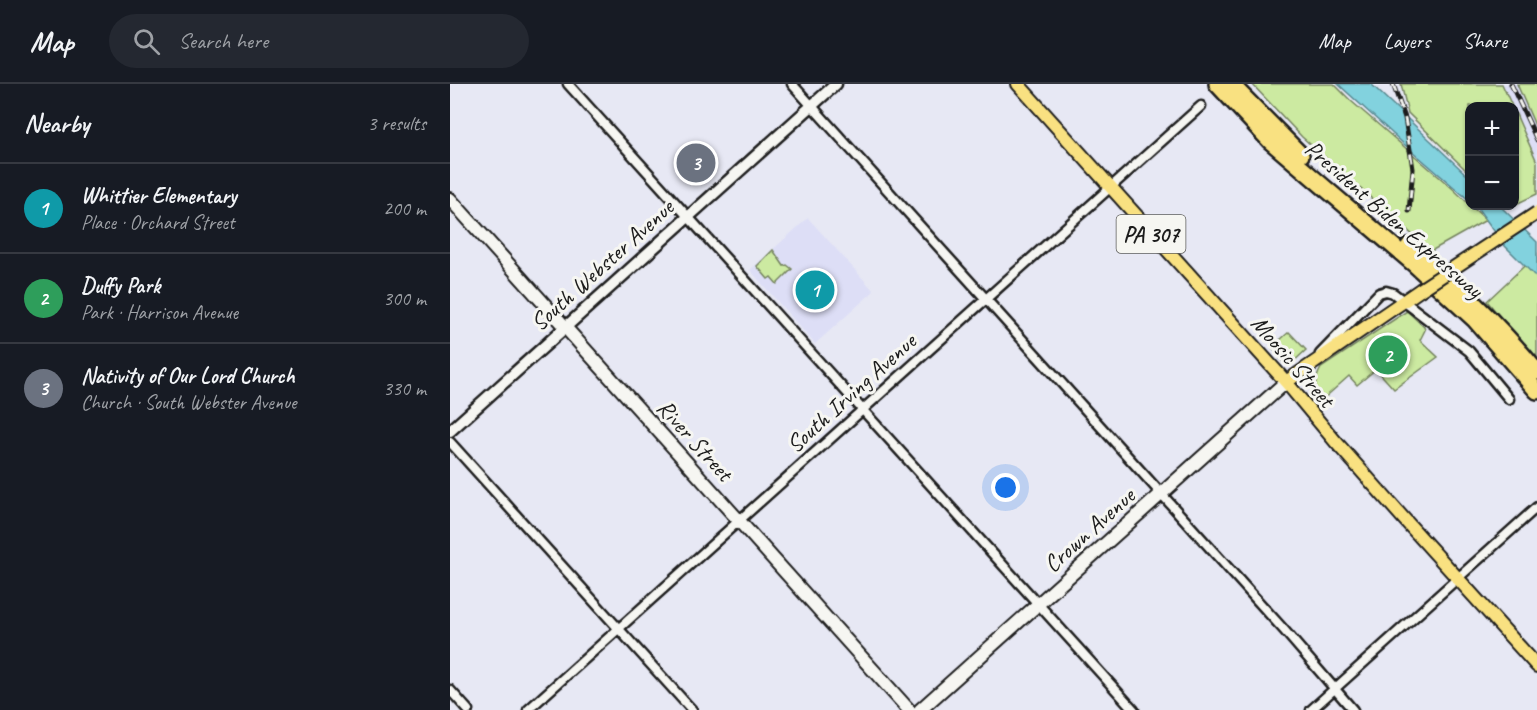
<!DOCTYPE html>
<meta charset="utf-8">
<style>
body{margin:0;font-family:Caveat,sans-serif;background:#242831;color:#f1f3f6}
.controls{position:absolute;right:18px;top:18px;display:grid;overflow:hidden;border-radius:12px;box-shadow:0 2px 4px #0004}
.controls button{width:54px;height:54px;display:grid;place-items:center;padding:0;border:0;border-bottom:2px solid #363941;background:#171b24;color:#f1f3f6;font:30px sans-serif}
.you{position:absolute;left:556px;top:404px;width:21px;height:21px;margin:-15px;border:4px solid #fff;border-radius:50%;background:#1a73e8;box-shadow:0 0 0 9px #1a73e833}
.badge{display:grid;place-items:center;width:39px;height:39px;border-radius:50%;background:#b45309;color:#fff;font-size:20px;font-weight:700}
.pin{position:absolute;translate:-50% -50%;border:3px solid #fff;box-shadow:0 2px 6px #0006}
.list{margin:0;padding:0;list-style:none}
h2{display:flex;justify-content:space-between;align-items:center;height:78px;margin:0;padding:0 24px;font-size:26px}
h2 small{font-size:20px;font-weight:400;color:#9ea1a6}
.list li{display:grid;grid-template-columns:39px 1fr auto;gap:18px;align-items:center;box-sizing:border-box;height:90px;padding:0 24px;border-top:2px solid #363941}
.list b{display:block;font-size:22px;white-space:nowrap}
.list p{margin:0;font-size:20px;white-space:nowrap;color:#9ea1a6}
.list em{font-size:20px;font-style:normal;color:#9ea1a6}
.icon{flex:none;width:33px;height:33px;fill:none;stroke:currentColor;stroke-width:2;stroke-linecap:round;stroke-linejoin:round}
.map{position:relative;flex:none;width:1087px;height:626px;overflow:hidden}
header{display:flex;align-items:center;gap:36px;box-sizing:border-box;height:84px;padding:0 30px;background:#171b24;border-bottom:2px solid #363941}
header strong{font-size:28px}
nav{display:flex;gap:33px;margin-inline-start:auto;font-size:21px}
.search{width:420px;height:54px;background:#242831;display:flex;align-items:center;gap:15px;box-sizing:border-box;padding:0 21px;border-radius:33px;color:#9ea1a6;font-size:22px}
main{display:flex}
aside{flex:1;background:#171b24}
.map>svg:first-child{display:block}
.built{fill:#dddef6}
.green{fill:#cceaa1;stroke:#74835e;stroke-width:1.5}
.water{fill:#82d2de;stroke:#598990;stroke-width:1.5}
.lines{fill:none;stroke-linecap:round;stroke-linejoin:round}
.minor-casing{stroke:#1c1c1c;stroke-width:13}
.tertiary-casing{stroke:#1c1c1c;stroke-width:15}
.secondary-casing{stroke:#1c1c1c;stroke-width:16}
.primary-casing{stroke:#1c1c1c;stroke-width:16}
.motorway-casing{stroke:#1c1c1c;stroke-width:20}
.minor{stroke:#f6f6f2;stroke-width:8}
.tertiary{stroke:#f6f6f2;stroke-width:10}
.secondary{stroke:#f6f6f2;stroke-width:12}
.primary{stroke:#f9e181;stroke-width:12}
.motorway{stroke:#f9e181;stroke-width:15}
.rail-casing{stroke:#1c1c1c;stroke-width:5}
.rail{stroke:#f6f6f2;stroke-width:3;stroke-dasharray:9;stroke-linecap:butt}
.primary-bridge-casing{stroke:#1c1c1c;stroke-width:16;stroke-linecap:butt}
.primary-bridge{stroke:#f9e181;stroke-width:12}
.labels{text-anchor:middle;stroke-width:6;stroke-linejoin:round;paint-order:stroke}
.shield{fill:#f6f6f2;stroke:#5d5d5c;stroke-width:1.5}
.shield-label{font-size:22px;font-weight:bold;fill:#1c1c1c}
.street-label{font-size:24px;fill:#1c1c1c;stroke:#f6f6f2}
</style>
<header>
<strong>Map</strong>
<div class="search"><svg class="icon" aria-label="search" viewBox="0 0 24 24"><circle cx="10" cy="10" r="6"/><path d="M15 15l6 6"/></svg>Search here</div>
<nav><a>Map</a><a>Layers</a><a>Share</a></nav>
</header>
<main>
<aside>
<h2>Nearby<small>3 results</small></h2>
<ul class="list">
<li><span class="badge" style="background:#0f9aa8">1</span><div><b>Whittier Elementary</b><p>Place · Orchard Street</p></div><em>200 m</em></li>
<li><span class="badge" style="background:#2e9e5b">2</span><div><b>Duffy Park</b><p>Park · Harrison Avenue</p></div><em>300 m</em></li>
<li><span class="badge" style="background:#6b7280">3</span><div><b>Nativity of Our Lord Church</b><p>Church · South Webster Avenue</p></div><em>330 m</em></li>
</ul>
</aside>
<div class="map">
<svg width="1087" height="626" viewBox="0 0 1087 626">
<rect width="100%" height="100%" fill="#e7e8f4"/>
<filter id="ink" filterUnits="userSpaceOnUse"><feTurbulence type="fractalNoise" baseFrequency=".0167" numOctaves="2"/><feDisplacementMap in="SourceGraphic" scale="12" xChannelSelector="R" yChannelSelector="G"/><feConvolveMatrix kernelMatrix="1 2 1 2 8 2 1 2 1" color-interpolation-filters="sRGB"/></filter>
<g filter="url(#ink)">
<path class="built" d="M 1052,0 L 1067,0 L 1087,46 L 1087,78 L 1065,28 L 1064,22 L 1062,22 Z
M 358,134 L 424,207 L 365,260 L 300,186 Z"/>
<path class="green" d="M 802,0 L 884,0 L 901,17 L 1002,104 L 1036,136 L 981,167 L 852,53 Z
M 951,0 L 1052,0 L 1062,22 L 1020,22 L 1019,89 L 958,29 Z
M 1067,0 L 1087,0 L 1087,46 Z
M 1065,28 L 1087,78 L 1087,110 L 1064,121 Z
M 323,166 L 334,182 L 337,181 L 342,185 L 327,200 L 321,193 L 318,195 L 307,182 Z
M 1087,170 L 1087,277 L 1037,217 Z
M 957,227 L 974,243 L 975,246 L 970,256 L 988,273 L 944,305 L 926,285 L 907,301 L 899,292 L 871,317 C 862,307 865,295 871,284 Z
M 839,248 L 856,266 L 840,281 L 834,279 L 822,263 Z"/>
<path class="water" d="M 888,0 L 921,0 L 1019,93 L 1019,116 L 955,61 Z
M 1026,122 L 1050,122 L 1087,158 L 1087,194 L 1055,162 Z"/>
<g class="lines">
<g class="minor-casing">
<path id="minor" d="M 118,0 L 684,626
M 342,0 L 834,546 L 903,626
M 870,270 L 929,209 L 936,207 L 943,209 L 1019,267 L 1059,315
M 0,358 L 242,626
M 0,606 L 18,626
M 78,626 L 751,22
M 861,626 L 1087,423"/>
</g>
<g class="tertiary-casing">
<path id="tertiary" d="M 0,347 L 386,0"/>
</g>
<g class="secondary-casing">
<path id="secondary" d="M 0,115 L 459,626
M 470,626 L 836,298"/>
</g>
<g class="primary-casing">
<path id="primary" d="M 568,0 L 836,298 L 885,357 L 954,435 L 1087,582
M 836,298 L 970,206"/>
</g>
<g class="motorway-casing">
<path id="motorway" d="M 767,0 L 820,57 L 964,180 L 1025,236 L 1087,307
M 781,0 L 851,71
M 959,162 C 1006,200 1049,241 1087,288"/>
</g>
<use href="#minor" class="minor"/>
<use href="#tertiary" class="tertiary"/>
<use href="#secondary" class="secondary"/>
<use href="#primary" class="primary"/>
<use href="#motorway" class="motorway"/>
<g class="rail-casing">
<path id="rail" d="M 943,0 L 955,34 L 963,85 L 959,127
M 1061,0 L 1087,56"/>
</g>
<use href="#rail" class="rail"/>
<g class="primary-bridge-casing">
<path id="primary-bridge" d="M 970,206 L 1087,129"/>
</g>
<use href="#primary-bridge" class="primary-bridge"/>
</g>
</g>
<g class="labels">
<rect class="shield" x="666.5" y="131" width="69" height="38" rx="4.5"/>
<g class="shield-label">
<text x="701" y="158">PA 307</text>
</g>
<g class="street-label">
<text transform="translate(944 135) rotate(41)" y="8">President Biden Expressway</text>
<text transform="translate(152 181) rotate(-42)" y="8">South Webster Avenue</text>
<text transform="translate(843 277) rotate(49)" y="8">Moosic Street</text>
<text transform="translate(401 309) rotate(-42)" y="8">South Irving Avenue</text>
<text transform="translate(245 356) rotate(48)" y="8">River Street</text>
<text transform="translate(639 446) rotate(-42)" y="8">Crown Avenue</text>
</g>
</g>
</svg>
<div class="controls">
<button>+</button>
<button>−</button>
</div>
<div class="you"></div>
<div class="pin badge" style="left:365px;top:206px;background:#0f9aa8">1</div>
<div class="pin badge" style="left:938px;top:271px;background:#2e9e5b">2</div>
<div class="pin badge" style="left:246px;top:79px;background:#6b7280">3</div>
</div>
</main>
